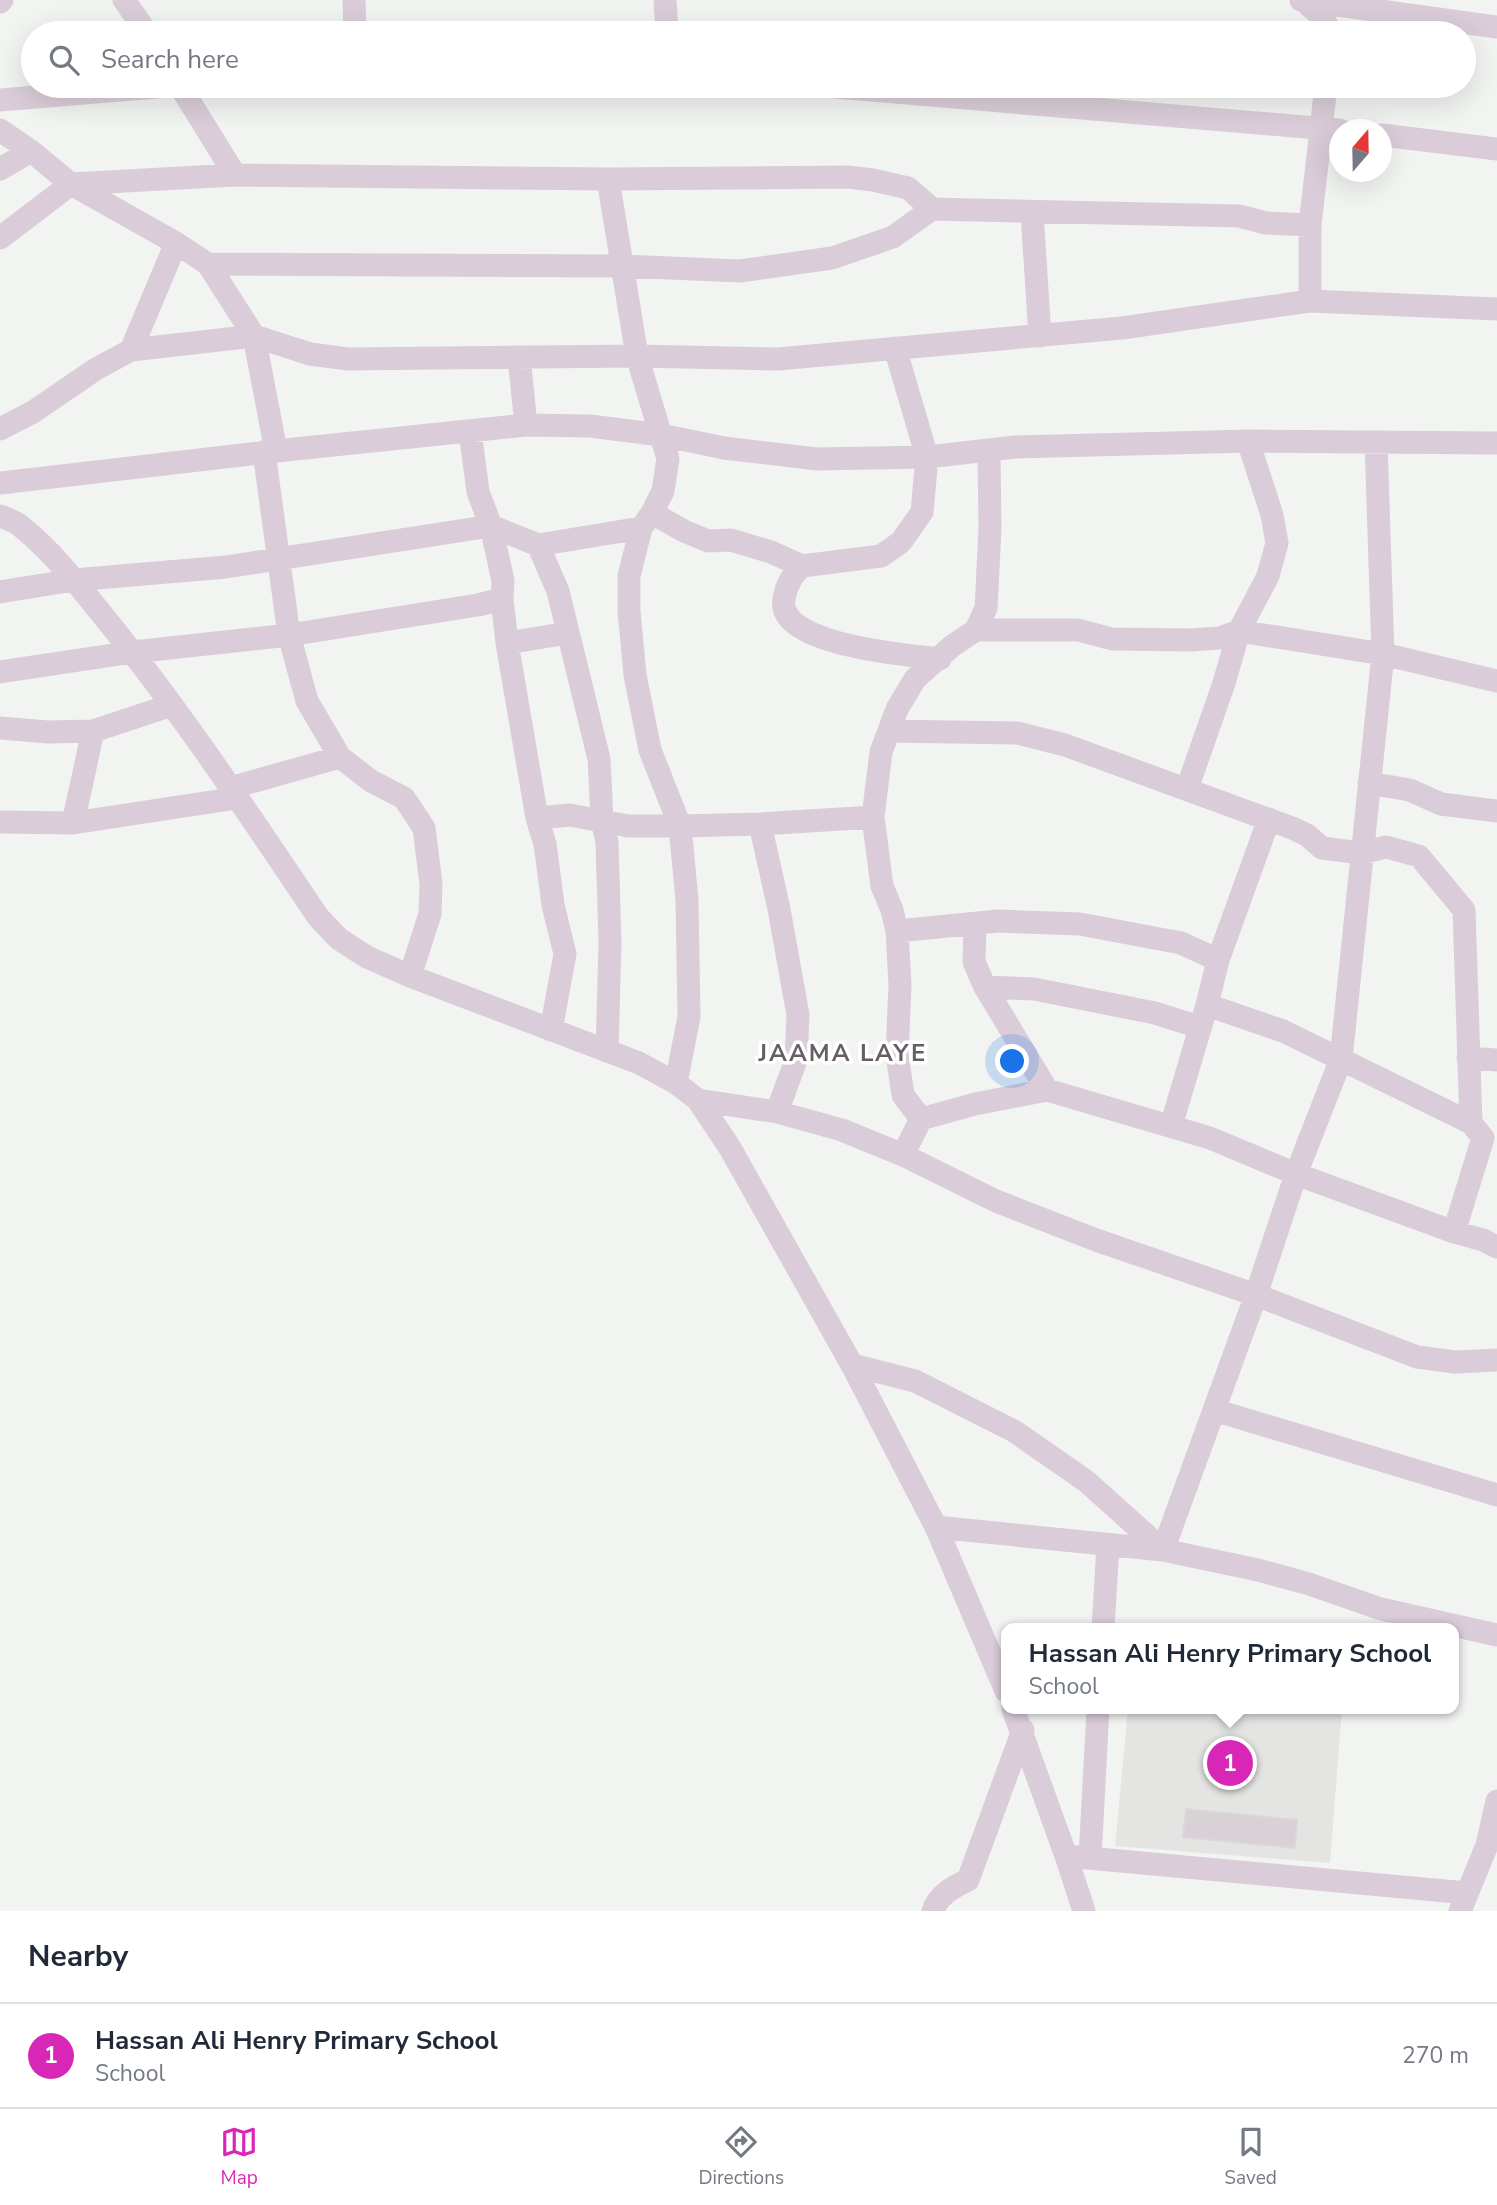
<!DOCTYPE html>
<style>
body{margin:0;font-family:"Nunito Sans",sans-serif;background:#f6f6f7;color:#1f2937}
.compass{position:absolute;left:1329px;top:119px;width:63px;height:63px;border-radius:50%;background:#fff;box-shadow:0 7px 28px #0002;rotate:20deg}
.you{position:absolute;left:1013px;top:1062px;width:24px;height:24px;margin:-18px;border:5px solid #fff;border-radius:50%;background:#1a73e8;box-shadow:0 0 0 10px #1a73e833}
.badge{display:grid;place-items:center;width:46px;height:46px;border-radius:50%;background:#d827b6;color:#fff;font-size:23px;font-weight:700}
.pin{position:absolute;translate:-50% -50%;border:4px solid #fff;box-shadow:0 2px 7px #0006}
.popup{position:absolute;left:1001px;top:1623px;width:458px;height:91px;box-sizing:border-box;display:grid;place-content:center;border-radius:14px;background:#fff;filter:drop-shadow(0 2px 5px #0005);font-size:23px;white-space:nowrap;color:#747a83}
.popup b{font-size:26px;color:#1f2937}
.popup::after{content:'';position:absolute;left:50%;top:100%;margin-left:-14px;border:14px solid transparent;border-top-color:#fff}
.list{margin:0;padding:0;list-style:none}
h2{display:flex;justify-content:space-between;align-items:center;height:91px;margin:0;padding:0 28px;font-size:30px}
h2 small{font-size:23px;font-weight:400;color:#747a83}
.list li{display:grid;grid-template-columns:46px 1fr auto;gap:21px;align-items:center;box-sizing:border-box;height:105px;padding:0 28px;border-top:2px solid #e0e1e3}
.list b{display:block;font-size:26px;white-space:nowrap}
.list p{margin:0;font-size:23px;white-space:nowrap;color:#747a83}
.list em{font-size:23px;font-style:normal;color:#747a83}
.icon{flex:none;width:38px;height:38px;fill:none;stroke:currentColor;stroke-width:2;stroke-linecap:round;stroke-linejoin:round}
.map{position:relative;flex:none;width:1497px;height:1911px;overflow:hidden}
.search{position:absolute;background:#fff;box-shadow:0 7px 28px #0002;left:21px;right:21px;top:21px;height:77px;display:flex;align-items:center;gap:18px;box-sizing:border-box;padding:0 24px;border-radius:38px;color:#747a83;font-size:26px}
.sheet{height:196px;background:#fff}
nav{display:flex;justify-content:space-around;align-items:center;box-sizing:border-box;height:98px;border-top:2px solid #e0e1e3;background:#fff;font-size:19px;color:#747a83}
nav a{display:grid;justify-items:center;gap:4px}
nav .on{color:#d827b6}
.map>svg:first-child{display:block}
.education{fill:#e4e5e3}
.building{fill:#d8d2d7;stroke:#dcd6da;stroke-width:2}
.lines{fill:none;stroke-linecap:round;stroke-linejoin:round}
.minor{stroke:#dacdd9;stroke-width:23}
.labels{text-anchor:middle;stroke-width:7;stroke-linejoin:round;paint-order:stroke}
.district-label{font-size:24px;font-weight:bold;letter-spacing:2px;fill:#665e65;stroke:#fff}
</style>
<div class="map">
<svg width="1497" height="1911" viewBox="0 0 1497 1911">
<rect width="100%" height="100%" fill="#f2f4f2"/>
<path class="education" d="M 1128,1709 L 1342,1709 L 1330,1863 L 1115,1846 Z"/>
<path class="building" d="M 1186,1809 L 1297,1820 L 1295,1848 L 1183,1837 Z"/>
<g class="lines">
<path class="minor" d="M 124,0 L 147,33
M 354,0 L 355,33
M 665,0 L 667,33
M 1301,0 L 1497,27
M 1303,0 L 1321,16 L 1332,33
M 0,2 L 2,0
M 180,86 L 235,175
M 824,86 L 1340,130
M 0,100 L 168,86
M 0,130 L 31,151 L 71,184 L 176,243 L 208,264 L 254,336 L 310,354 L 348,359 L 637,356 L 778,359 L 1122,328 L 1310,301 L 1497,309
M 1382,135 L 1497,149
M 0,169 L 31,151
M 608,179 L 637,356 L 668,459 L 663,491 L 652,513 L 641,528 L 629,576 L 629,611 L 635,675 L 650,750 L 680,826 L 687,900 L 689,1017 L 676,1083
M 1032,213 L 1040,336
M 0,238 L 71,184 L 235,175 L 608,179 L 848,177 L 873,180 L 908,188 L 932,209
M 208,264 L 623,266 L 740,271 L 832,258 L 893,237 L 932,209 L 1239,216 L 1266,223 L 1310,225
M 1310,301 L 1310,225 L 1326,86
M 131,350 L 254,336 L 276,451
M 519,357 L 526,425
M 0,429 L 33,412 L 96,369 L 131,350 L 176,243
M 470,431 L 478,492 L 491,526 L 503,581 L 502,599 L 507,643 L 537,818 L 545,844 L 553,905 L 565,954 L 551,1030
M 264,452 L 289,635 L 307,701 L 340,757 L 371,781 L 404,798 L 424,828 L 431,884 L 430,914 L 410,976
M 0,483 L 276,451 L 526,425 L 590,426 L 661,435 L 724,448 L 817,459 L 927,457 L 1015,447 L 1248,441 L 1497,443
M 652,513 L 684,531 L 708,541 L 731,540 L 771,552 L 802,566 L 881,556 L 901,542 L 922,512 L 927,457 L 895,348
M 0,516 C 8,519 17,522 23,528 C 56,555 82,590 109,623 C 184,716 251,817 318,917 L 339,939 L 367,957 L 410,976 L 639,1063 L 676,1083 L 698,1100 L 730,1148 L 852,1365 L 936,1527 L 1006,1691
M 538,545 L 558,591 L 599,759 L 602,820 L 607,842 L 610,943 L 607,1051
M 802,566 C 792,575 786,585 784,599 C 775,645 908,655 940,659
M 0,592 L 74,580 L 226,567 L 491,526 L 538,545 L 641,528
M 976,630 L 1078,630 L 1112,639 L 1191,640 L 1220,638 L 1239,631 L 1383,654 L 1497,681
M 507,643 L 568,633
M 0,672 L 133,652 L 289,635 L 478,605 L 502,599
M 0,728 L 48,732 L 93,731 L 172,705
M 889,731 L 1017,733 L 1065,745 L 1292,828 L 1307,835 L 1322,848 L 1361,853 L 1386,847 L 1419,856 L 1464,910 L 1471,1123 L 1483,1138 L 1454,1232
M 1369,783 L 1410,790 L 1441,804 L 1497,811
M 230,788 L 340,757
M 1187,789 L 1224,683 L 1239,631 L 1268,576 L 1277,543 L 1272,515 L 1248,441
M 537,818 L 570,815 L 628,826 L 680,826 L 760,824 L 873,817
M 0,822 L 73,823 L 237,798
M 73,823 L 93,731
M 760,824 L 779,909 L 798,1015 L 796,1060 L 777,1112
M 975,924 L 974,962 L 985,987 L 1047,1090
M 897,931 L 998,921 L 1080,924 L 1181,943 L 1218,960
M 985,987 L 1034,989 L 1155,1013 L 1199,1027
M 1207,1005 L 1283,1031 L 1471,1123
M 1468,1058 L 1497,1060
M 698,1100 L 777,1112 L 842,1130 L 903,1155 L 996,1201 L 1096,1240 L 1256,1295 L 1417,1357 L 1455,1362 L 1497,1360
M 921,1119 L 903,1095 L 897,1054 L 900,985 L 897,931 L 892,910 L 882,886 L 873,817 L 881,752 L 897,709 L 915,679 L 952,646 L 976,630 L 986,608 L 990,529 L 989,450
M 1171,1126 L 1207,1005 L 1218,960 L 1269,819
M 903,1155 L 921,1119 L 975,1104 L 1047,1090 L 1210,1138 L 1296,1174 L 1454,1232 L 1483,1240 L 1497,1247
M 852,1365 L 915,1381 L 1014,1431 L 1086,1481 L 1163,1550 L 1258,1570 L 1309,1584 L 1381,1609 L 1497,1635
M 1214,1410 L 1497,1495
M 936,1527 L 1163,1550 L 1256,1295 L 1296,1174 L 1341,1059 L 1383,654 L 1376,442
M 1103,1628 L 1108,1545
M 1013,1709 L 1066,1856 L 1084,1911
M 1066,1856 L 1467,1893
M 1090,1858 L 1098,1709
M 933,1911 C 938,1895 953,1887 968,1880 L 1023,1730
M 1460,1911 L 1487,1845 L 1497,1801"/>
</g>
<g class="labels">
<g class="district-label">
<text x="843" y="1061">JAAMA LAYE</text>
</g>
</g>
</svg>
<svg class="compass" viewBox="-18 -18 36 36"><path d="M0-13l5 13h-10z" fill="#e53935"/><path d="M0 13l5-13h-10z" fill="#747a83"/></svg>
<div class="you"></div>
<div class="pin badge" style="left:1230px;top:1763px">1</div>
<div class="popup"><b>Hassan Ali Henry Primary School</b>School</div>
<div class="search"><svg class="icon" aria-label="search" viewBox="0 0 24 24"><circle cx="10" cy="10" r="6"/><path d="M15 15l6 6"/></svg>Search here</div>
</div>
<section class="sheet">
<h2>Nearby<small></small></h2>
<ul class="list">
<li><span class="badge">1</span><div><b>Hassan Ali Henry Primary School</b><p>School</p></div><em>270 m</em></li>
</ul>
</section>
<nav>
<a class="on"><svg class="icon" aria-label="map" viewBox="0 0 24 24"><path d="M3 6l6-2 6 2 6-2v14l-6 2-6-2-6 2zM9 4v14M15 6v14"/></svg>Map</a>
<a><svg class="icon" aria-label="directions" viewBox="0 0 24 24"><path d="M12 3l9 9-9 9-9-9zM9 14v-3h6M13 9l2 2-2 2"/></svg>Directions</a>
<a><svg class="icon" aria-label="saved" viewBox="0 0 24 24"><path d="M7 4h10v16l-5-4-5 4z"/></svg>Saved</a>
</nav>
